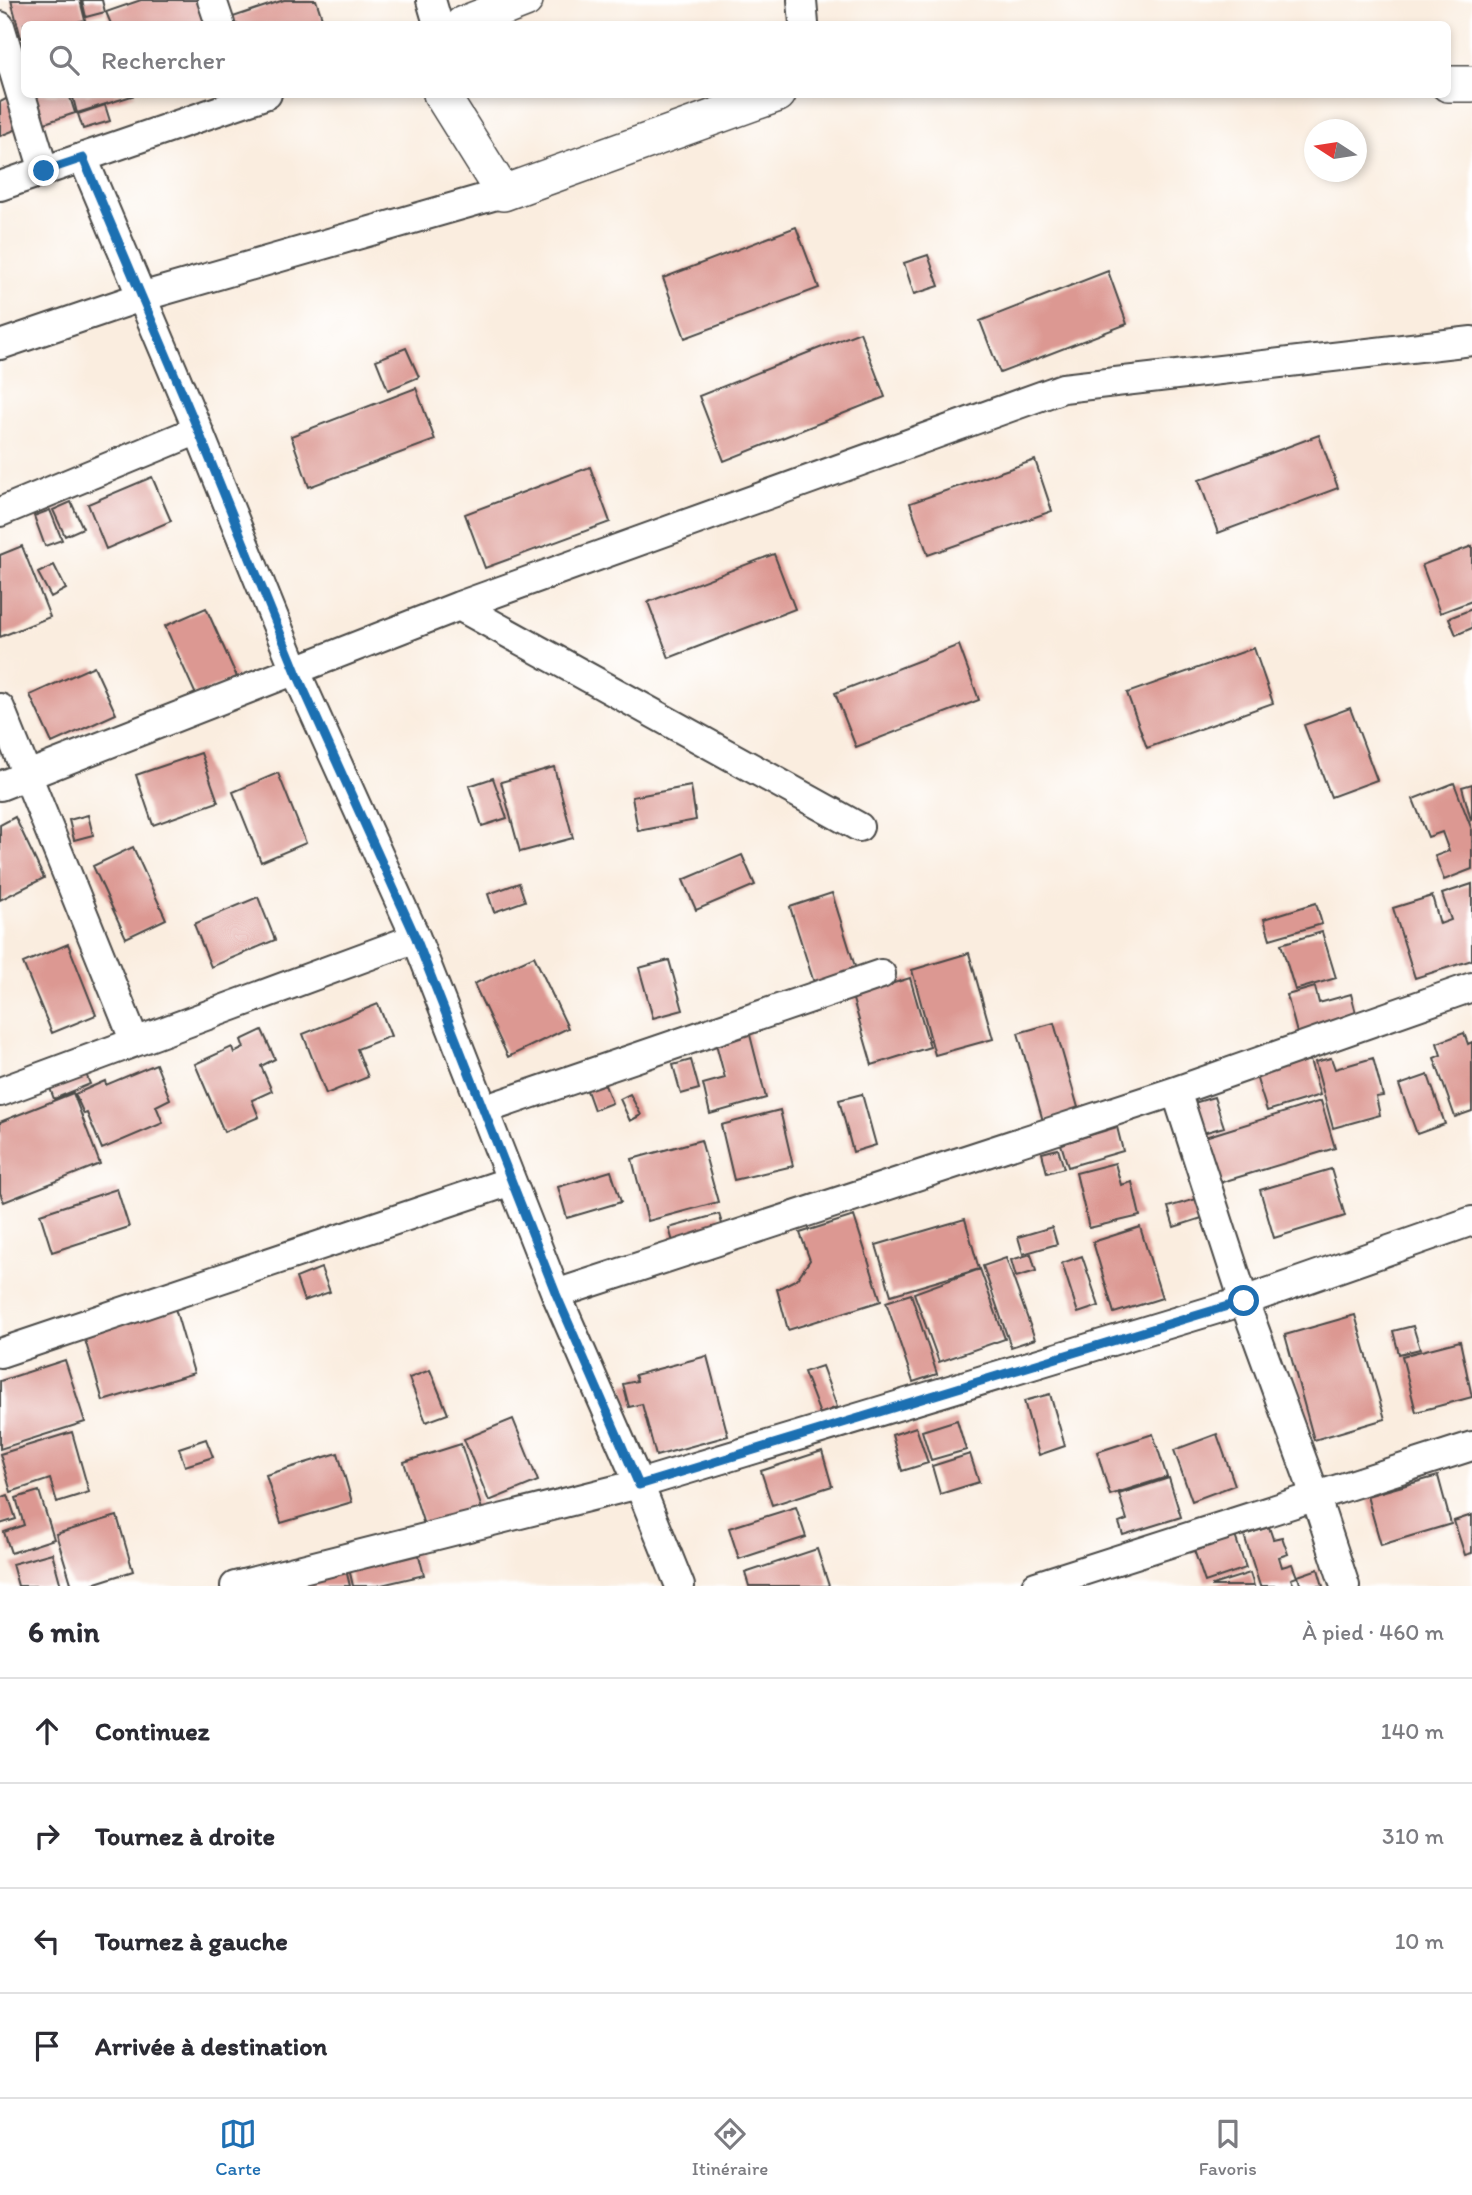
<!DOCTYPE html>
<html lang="fr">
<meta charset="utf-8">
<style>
body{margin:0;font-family:Itim,sans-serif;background:#f2f2f3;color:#2b2b33}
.compass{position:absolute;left:1304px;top:119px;width:63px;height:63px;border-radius:50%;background:#fff;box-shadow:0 4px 10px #0003;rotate:282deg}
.stop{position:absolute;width:21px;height:21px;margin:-16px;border:5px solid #1f6fb2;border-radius:50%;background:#fff}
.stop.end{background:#1f6fb2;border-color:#fff;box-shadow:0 2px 7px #0008}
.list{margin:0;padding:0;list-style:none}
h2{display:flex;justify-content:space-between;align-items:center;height:91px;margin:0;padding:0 28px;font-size:30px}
h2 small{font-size:23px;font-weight:400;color:#7c7c81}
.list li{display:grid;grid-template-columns:46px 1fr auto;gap:21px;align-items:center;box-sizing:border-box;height:105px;padding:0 28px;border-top:2px solid #e1e1e2}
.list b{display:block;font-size:26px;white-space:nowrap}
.list em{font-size:23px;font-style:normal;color:#7c7c81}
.icon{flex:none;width:38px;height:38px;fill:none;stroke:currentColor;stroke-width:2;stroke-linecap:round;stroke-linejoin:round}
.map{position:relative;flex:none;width:1472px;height:1586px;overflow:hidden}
.search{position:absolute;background:#fff;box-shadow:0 4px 10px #0003;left:21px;right:21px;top:21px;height:77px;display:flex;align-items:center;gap:18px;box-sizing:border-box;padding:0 24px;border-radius:10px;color:#7c7c81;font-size:26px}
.sheet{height:511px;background:#fff}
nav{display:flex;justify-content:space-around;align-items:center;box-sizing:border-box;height:98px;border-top:2px solid #e1e1e2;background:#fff;font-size:19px;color:#7c7c81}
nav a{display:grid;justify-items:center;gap:4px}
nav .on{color:#1f6fb2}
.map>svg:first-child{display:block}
.building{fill:#dc9892}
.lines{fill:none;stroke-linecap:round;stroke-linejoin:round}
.minor-casing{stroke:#4a4846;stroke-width:32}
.tertiary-casing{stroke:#4a4846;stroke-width:38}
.minor{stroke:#fff;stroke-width:28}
.tertiary{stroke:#fff;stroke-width:35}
.route{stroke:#1f6fb2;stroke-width:9}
</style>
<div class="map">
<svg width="1472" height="1586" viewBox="0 0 1472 1586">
<rect width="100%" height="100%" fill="#fff"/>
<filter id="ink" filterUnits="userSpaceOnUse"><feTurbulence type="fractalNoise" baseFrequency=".0143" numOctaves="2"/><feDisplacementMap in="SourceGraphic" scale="14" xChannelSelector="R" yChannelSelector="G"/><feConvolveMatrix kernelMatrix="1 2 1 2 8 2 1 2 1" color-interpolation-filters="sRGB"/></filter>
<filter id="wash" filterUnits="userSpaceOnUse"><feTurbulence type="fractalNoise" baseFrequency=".00686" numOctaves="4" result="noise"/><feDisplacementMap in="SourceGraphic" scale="28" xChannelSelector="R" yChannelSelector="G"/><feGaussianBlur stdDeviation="1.57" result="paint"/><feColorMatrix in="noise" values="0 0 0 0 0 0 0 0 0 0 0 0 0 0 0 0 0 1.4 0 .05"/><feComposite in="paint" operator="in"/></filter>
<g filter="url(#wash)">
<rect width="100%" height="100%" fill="#faeddf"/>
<g id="blocks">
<path class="building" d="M 11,0 L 80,0 L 85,20 L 70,24 L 24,24 L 24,37 L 21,38 Z
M 82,0 L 102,0 L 105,12 L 86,17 Z
M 141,0 L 202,0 L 210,22 L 201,24 L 111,24 L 106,12 Z
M 284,0 L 316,0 L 324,24 L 229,24 L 227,19 Z
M 33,94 L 69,94 L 75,113 L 42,124 Z
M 72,94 L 135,94 L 135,95 L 77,113 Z
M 8,98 L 20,128 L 0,136 L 0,102 Z
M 105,105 L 110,121 L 83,129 L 78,114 Z
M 796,227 L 819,288 L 685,338 L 663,278 Z
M 928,255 L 939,286 L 914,294 L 904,263 Z
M 1108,271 L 1127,324 L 1000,373 L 980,321 Z
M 860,332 L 885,397 L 724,461 L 699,396 Z
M 406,348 L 419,377 L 388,390 L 376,360 Z
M 416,388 L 435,440 L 309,487 L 291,436 Z
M 1319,435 L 1338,488 L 1218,533 L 1199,480 Z
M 1035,460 L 1052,511 L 928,555 L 910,503 Z
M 590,467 L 610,522 L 485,568 L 465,514 Z
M 152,477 L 171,521 L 106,549 L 88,504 Z
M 71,502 L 83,528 L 65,536 L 53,510 Z
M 50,510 L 62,540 L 45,546 L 34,516 Z
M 22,546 L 50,617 L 0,637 L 0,555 Z
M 1472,546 L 1472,601 L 1440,613 L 1422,565 Z
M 774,554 L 795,609 L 669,658 L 648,602 Z
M 54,565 L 66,589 L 51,597 L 38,573 Z
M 206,608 L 237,677 L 196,695 L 165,626 Z
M 1472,609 L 1472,628 L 1456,635 L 1449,618 Z
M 959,645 L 979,700 L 856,747 L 835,693 Z
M 1254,648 L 1273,703 L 1147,748 L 1127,693 Z
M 94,666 L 116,714 L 52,743 L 30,695 Z
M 1350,708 L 1377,780 L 1331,797 L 1304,725 Z
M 201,753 L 218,802 L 153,825 L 136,775 Z
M 554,767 L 573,838 L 520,852 L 501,782 Z
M 278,773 L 306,843 L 261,862 L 233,792 Z
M 493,778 L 507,818 L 482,826 L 469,786 Z
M 1454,783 L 1472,830 L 1472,869 L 1444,880 L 1435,856 L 1449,851 L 1442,832 L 1428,837 L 1413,799 Z
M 1472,784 L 1472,819 L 1471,820 L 1462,787 Z
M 691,786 L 696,820 L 638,831 L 632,797 Z
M 88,815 L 93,835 L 74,840 L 69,820 Z
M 15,817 L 44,878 L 0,900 L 0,825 Z
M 133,847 L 166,919 L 126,938 L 93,866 Z
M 742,855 L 755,885 L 696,910 L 683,880 Z
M 519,883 L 525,901 L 494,912 L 488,894 Z
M 1472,884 L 1472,960 L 1415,978 L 1393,908 L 1432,896 L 1440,924 L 1451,920 L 1442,894 Z
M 832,893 L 858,976 L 816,989 L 790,907 Z
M 258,897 L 275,940 L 211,967 L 194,924 Z
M 1316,903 L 1322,924 L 1270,939 L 1264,919 Z
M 1322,932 L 1336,978 L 1295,990 L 1281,944 Z
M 68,944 L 96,1015 L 52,1033 L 23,963 Z
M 969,953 L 993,1039 L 935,1055 L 912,970 Z
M 534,956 L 568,1028 L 508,1057 L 474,984 Z
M 669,960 L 683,1010 L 653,1018 L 639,968 Z
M 910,978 L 930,1047 L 872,1065 L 852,996 Z
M 1315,987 L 1319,1003 L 1351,994 L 1357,1017 L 1297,1033 L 1287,995 Z
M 378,1004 L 391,1036 L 357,1049 L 368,1077 L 326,1094 L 303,1034 Z
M 1054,1023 L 1079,1111 L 1043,1121 L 1018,1033 Z
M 748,1027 L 766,1098 L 710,1114 L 703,1084 L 725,1078 L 714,1036 Z
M 262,1030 L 275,1059 L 261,1066 L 272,1091 L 252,1100 L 259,1117 L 224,1132 L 195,1064 L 232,1047 L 234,1053 L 244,1048 L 241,1040 Z
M 1464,1033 L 1468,1044 L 1472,1042 L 1472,1111 L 1455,1117 L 1434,1058 L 1441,1055 L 1437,1043 Z
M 1331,1058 L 1335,1069 L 1373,1058 L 1383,1096 L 1376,1097 L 1380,1115 L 1333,1128 L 1315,1062 Z
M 691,1060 L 699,1089 L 681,1094 L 673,1065 Z
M 1310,1060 L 1320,1095 L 1267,1111 L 1256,1076 Z
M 156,1064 L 170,1099 L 156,1106 L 163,1123 L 102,1149 L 87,1113 L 84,1114 L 75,1094 L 105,1081 L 106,1085 Z
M 86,1074 L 90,1084 L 54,1099 L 50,1088 Z
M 601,1075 L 612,1103 L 594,1110 L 584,1082 Z
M 1428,1075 L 1445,1124 L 1417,1134 L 1399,1085 Z
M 73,1093 L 100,1164 L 4,1202 L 0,1193 L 0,1122 Z
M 630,1094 L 641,1115 L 630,1121 L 620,1099 Z
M 862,1094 L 876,1145 L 853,1152 L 839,1100 Z
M 1214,1097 L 1224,1127 L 1203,1133 L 1194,1103 Z
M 1321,1101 L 1335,1148 L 1219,1183 L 1205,1137 Z
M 780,1110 L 793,1166 L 734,1180 L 721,1125 Z
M 1117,1127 L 1123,1151 L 1068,1167 L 1061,1144 Z
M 701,1140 L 718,1202 L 648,1221 L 632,1159 Z
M 1058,1149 L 1064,1168 L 1047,1173 L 1042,1153 Z
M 1115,1163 L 1121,1185 L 1132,1182 L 1140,1216 L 1089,1228 L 1076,1173 Z
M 1331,1169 L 1345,1216 L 1274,1238 L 1260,1190 Z
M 611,1171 L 621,1202 L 567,1218 L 558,1187 Z
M 117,1189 L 129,1227 L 52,1252 L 40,1214 Z
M 1200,1198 L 1205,1217 L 1174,1227 L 1168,1207 Z
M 719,1214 L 723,1227 L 673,1242 L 669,1228 Z
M 854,1216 L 881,1301 L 788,1330 L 777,1289 L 797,1279 L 810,1260 L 800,1233 Z
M 965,1219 L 979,1269 L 891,1295 L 876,1245 Z
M 1052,1227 L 1057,1244 L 1023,1254 L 1018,1237 Z
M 1140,1227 L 1162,1298 L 1114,1313 L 1093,1242 Z
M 1031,1254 L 1036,1271 L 1016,1277 L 1011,1260 Z
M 1082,1256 L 1099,1306 L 1078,1313 L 1062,1263 Z
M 1006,1258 L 1035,1339 L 1011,1347 L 983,1266 Z
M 321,1268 L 330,1292 L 304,1301 L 296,1278 Z
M 980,1269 L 1005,1339 L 939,1362 L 914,1293 Z
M 911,1294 L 937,1374 L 913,1382 L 886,1302 Z
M 174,1305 L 194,1373 L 103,1401 L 83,1333 Z
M 1355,1315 L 1385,1419 L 1314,1440 L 1285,1335 Z
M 1413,1326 L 1420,1349 L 1399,1354 L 1393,1331 Z
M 1460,1341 L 1472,1397 L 1416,1412 L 1402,1356 Z
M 707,1356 L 728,1436 L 656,1456 L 642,1404 L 629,1407 L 623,1384 L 637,1381 L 635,1375 Z
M 65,1360 L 85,1422 L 0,1449 L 0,1381 Z
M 822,1366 L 837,1407 L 820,1414 L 804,1372 Z
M 430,1370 L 448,1414 L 426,1422 L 409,1378 Z
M 1050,1394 L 1065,1446 L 1039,1455 L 1024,1401 Z
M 513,1419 L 538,1481 L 489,1501 L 464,1439 Z
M 957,1420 L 966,1450 L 931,1460 L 922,1431 Z
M 916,1427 L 928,1463 L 902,1471 L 892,1435 Z
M 72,1432 L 89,1492 L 57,1502 L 50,1479 L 11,1492 L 0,1454 Z
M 1153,1434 L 1167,1477 L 1110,1495 L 1097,1452 Z
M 1217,1434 L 1235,1485 L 1192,1501 L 1174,1450 Z
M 206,1439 L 213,1457 L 185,1466 L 179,1448 Z
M 461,1444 L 482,1509 L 425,1528 L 404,1462 Z
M 822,1451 L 832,1486 L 772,1505 L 761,1471 Z
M 338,1453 L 352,1502 L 281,1523 L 266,1475 Z
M 970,1454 L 979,1482 L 940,1494 L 932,1466 Z
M 1438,1476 L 1451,1524 L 1381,1545 L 1367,1496 Z
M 1169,1478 L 1181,1517 L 1123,1535 L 1119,1523 L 1127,1520 L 1119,1494 Z
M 39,1491 L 54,1539 L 11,1553 L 4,1532 L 24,1525 L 16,1498 Z
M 8,1495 L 16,1519 L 0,1524 L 0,1498 Z
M 796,1507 L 806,1537 L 739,1559 L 729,1528 Z
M 1472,1515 L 1472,1553 L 1465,1555 L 1454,1521 Z
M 117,1516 L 133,1571 L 86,1586 L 72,1586 L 56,1534 Z
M 1269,1527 L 1273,1539 L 1282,1537 L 1288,1554 L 1279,1557 L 1282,1567 L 1292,1564 L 1297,1577 L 1291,1579 L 1294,1586 L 1260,1586 L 1244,1535 Z
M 1234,1533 L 1246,1568 L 1205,1582 L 1193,1547 Z
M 416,1544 L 424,1575 L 377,1586 L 353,1586 L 347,1560 Z
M 817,1549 L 829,1586 L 749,1586 L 745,1573 Z
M 52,1553 L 61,1586 L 18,1586 L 12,1564 Z
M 345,1566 L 350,1586 L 301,1586 L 299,1577 Z
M 1318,1569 L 1323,1586 L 1301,1586 L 1298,1576 Z
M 1250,1573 L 1254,1586 L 1212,1586 L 1212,1585 Z"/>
</g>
</g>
<g filter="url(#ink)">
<use href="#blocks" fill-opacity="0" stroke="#4a4846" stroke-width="2"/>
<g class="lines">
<g class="minor-casing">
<path id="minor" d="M 212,0 L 220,24
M 431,0 L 438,24
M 802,0 L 804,24
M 0,26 L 44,171
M 83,158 L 198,430 L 296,672 L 416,938 L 556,1294 L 639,1484 L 680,1586
M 0,186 L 267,94
M 0,345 L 141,297 L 503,193
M 0,512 L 198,430
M 459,606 L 859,827
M 0,708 L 135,1042
M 0,786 L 459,606 L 1063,388 L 1472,341
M 1176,1091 L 1244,1301 L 1315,1495 L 1345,1586
M 0,1092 L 416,938
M 483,1110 L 881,974
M 556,1294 L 1176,1091 L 1472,987
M 0,1353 L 511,1181
M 235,1586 L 639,1484 L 1244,1301 L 1472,1221
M 1036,1586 L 1472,1446"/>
</g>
<g class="tertiary-casing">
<path id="tertiary" d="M 463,24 L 525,0
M 1448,84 L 1472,84
M 441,94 L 503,193 L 778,94"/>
</g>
<use href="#minor" class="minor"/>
<use href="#tertiary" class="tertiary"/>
</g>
</g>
<g class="lines" filter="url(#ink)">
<path class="route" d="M 44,171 L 83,158 L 198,430 L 296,672 L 416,938 L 556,1294 L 639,1485 L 1244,1301"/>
</g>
</svg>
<svg class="compass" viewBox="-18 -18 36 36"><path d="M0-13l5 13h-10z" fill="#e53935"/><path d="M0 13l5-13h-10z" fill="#7c7c81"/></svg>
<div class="stop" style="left:1244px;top:1301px"></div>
<div class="stop end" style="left:44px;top:171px"></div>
<div class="search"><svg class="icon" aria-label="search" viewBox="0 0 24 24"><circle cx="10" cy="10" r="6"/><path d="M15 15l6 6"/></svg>Rechercher</div>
</div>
<section class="sheet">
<h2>6 min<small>À pied · 460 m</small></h2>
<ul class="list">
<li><svg class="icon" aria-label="ahead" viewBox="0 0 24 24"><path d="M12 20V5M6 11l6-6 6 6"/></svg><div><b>Continuez</b></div><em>140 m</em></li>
<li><svg class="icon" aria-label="right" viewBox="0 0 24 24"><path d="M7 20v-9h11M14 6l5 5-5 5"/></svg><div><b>Tournez à droite</b></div><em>310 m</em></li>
<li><svg class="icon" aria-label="left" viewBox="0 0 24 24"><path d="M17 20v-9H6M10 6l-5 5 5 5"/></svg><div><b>Tournez à gauche</b></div><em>10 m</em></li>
<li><svg class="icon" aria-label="arrive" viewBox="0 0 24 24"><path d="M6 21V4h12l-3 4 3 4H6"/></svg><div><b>Arrivée à destination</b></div></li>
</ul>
</section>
<nav>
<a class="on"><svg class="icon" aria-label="map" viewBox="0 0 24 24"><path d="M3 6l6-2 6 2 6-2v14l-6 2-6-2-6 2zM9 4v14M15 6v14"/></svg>Carte</a>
<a><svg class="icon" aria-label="directions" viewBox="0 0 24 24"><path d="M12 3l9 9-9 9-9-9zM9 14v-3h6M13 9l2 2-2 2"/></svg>Itinéraire</a>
<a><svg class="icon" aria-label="saved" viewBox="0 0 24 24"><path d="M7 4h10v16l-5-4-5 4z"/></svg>Favoris</a>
</nav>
